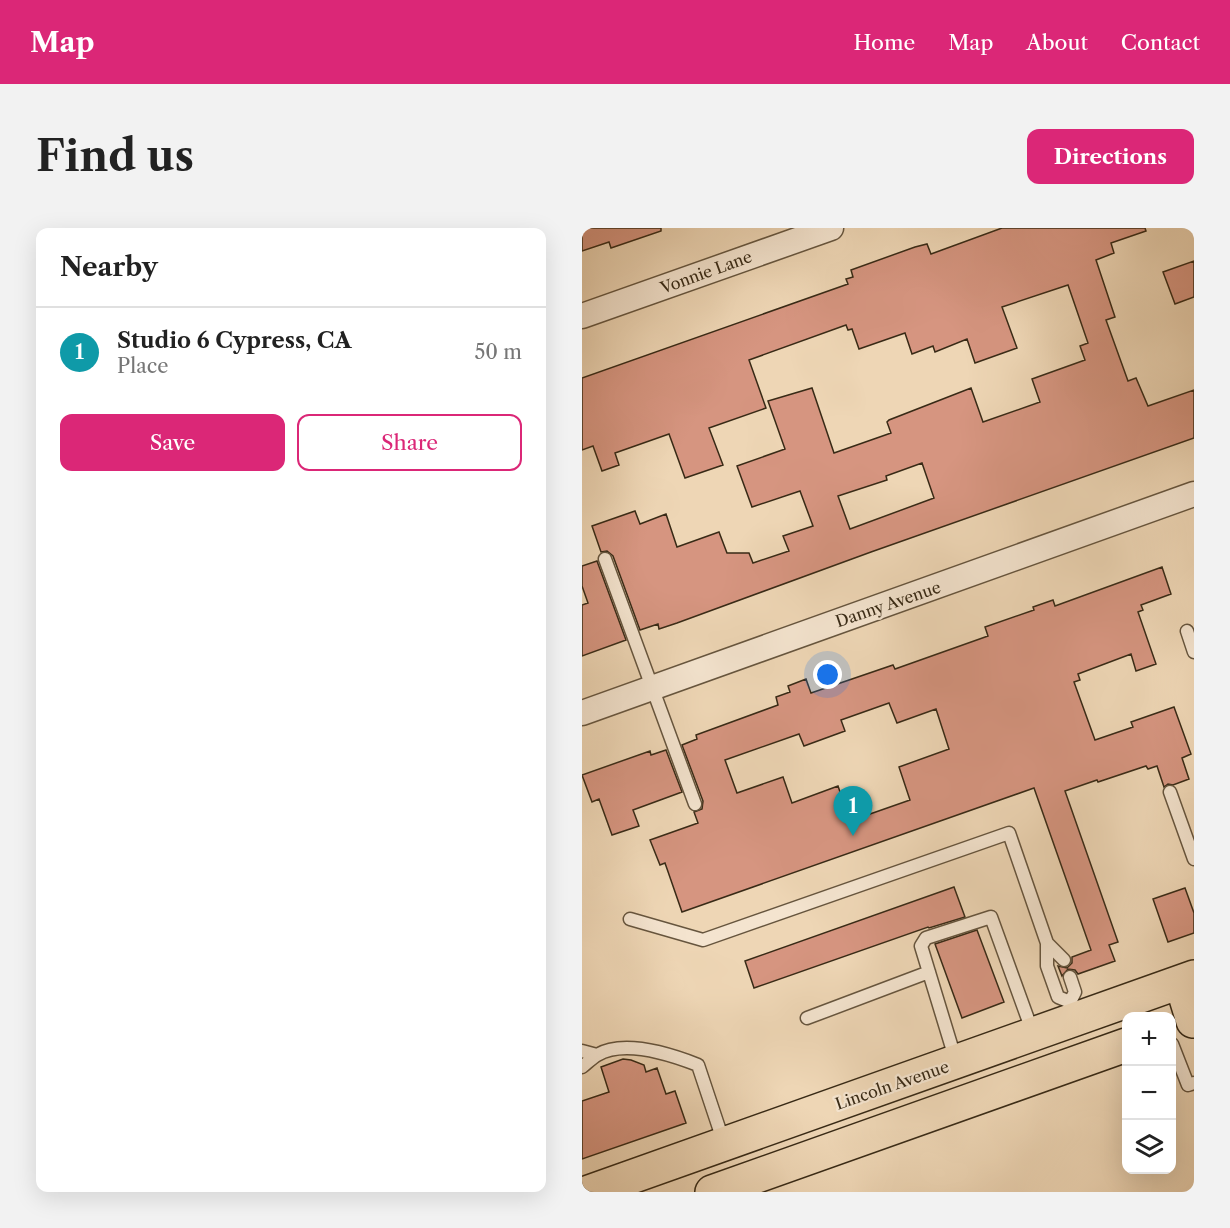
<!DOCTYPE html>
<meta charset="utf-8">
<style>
body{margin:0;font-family:"Libre Caslon Text",serif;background:#f2f2f2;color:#222}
.controls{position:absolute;right:18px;bottom:18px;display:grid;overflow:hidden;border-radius:12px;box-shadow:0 6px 24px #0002}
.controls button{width:54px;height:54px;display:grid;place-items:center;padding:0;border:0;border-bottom:2px solid #e0e0e0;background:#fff;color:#222;font:30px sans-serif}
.you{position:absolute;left:246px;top:447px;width:21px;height:21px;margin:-15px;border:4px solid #fff;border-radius:50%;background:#1a73e8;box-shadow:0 0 0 9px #1a73e833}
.badge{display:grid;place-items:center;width:39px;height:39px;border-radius:50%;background:#db2777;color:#fff;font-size:20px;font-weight:700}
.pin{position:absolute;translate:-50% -50px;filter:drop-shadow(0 2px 3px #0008)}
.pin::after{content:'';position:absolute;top:32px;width:21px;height:18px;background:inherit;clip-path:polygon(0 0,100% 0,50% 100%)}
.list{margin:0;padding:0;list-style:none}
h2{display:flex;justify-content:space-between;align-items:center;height:78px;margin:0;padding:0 24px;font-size:26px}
h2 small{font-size:20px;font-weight:400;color:#767676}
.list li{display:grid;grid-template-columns:39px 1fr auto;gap:18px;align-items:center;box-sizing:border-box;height:90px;padding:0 24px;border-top:2px solid #e0e0e0}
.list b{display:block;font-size:22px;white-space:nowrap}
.list p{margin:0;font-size:20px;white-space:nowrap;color:#767676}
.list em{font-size:20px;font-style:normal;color:#767676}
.actions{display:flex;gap:12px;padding:18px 24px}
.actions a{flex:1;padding:14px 0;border:2px solid #db2777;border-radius:12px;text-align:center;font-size:21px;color:#db2777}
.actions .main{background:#db2777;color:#fff}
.icon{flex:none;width:33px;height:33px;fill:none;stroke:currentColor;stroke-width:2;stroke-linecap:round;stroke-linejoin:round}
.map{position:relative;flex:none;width:612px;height:964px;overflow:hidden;border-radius:12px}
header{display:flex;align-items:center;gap:36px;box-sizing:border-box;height:84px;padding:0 30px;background:#db2777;color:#fff}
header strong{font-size:28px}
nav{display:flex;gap:33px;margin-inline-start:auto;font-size:21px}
.intro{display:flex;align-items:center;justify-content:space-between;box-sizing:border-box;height:144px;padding:0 36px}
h1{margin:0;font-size:42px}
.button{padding:15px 27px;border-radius:12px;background:#db2777;color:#fff;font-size:21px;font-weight:700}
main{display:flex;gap:36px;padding:0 36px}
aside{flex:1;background:#fff;border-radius:12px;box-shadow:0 6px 24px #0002}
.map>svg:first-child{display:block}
.building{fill:#d69580;stroke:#382a16;stroke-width:1.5;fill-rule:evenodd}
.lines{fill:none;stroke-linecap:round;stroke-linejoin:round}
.lane-casing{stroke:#66553e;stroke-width:15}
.street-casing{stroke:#66553e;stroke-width:27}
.primary-casing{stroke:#382a16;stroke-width:36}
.lane{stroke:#f4e4cf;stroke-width:12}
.street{stroke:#f4e4cf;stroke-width:24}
.primary{stroke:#eed6b5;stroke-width:33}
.labels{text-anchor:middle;stroke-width:4.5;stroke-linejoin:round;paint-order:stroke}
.street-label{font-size:16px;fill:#382a16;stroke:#f4e4cf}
</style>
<header>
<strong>Map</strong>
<nav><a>Home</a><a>Map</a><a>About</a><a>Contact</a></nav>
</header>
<div class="intro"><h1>Find us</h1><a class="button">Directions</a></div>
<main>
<aside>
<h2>Nearby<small></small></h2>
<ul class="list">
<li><span class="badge" style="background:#0f9aa8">1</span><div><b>Studio 6 Cypress, CA</b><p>Place</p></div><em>50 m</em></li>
</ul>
<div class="actions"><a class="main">Save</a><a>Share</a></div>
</aside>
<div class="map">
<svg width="612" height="964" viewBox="0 0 612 964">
<rect width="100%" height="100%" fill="#eed6b5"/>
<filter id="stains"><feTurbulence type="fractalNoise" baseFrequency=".00333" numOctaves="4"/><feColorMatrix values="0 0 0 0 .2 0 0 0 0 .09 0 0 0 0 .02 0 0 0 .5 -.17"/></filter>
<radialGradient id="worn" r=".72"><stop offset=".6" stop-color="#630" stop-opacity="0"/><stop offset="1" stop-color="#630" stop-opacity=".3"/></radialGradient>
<path class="building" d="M 0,0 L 79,0 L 79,3 L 29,20 L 27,14 L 0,23 Z
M 420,0 L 563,0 L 564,3 L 529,15 L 532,25 L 514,32 L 533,89 L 524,92 L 546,153 L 554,150 L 566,178 L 612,162 L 612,210 L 289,324 L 95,395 L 77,401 L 76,396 L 58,402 L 31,328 L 25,323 L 19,324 L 10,298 L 53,283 L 58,296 L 84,286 L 95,319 L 137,304 L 145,325 L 167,325 L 171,335 L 207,323 L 201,308 L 231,298 L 218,263 L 170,279 L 155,238 L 203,221 L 186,173 L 230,160 L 252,225 L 309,205 L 305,194 L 307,192 L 389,160 L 401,194 L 458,174 L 450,151 L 503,132 L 498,118 L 506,115 L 486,57 L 420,79 L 435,120 L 393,135 L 385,111 L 353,124 L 351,118 L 330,126 L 323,105 L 277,121 L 270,101 L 266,102 L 264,97 L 167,132 L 184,180 L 127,200 L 141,237 L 103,250 L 87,206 L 33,225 L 37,237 L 20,243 L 11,218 L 0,222 L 0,150 L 266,56 L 264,51 L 271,49 L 269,42 L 333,19 L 345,16 L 349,26 ZM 340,235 L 352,270 L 268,301 L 256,268 L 305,252 L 304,248 Z
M 612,33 L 612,69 L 593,76 L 581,44 Z
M 15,333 L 44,412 L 0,428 L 0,377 L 6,375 L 0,358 L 0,338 Z
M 580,339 L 589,366 L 559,377 L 561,382 L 556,384 L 574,436 L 554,443 L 549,426 L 496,446 L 498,452 L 492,454 L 513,512 L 551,499 L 549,494 L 592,479 L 609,526 L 600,530 L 607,551 L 591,557 L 586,556 L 582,559 L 575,538 L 566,541 L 564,538 L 516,554 L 515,552 L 483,563 L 536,714 L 527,717 L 533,733 L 496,746 L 493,742 L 486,741 L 480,748 L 476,738 L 485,740 L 490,735 L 490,729 L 509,722 L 452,560 L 100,684 L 83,635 L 78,637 L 68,612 L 116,595 L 112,584 L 120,581 L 121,573 L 100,517 L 115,511 L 114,507 L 196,477 L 194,469 L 208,464 L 206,458 L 224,451 L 229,465 L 311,437 L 313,441 L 406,408 L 403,399 L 452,382 L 451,379 L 471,372 L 473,378 ZM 307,475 L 315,495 L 354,481 L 367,521 L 317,539 L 328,572 L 268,593 L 256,558 L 210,575 L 201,549 L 155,565 L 143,532 L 217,506 L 222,518 L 263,503 L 259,492 Z
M 84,522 L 100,564 L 51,582 L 57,598 L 30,607 L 17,571 L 10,574 L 0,547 L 68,523 L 69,527 Z
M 372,659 L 383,689 L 347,700 L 346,699 L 172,760 L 163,733 Z
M 603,660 L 612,685 L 612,705 L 586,714 L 571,671 Z
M 395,702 L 422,774 L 380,790 L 353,716 Z
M 41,831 L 49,832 L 62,837 L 64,844 L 75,840 L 84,866 L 93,863 L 104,895 L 0,931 L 0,873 L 27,864 L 19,839 Z"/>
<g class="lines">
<g class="lane-casing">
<path id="lane" d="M 23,331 L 113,576
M 605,403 L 612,424
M 588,564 L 612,631
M 48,691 L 121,712 L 427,605 L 465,715 L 465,738 L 476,769 L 488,774
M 465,715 L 482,732
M 488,749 L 493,764 L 488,774 L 490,779
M 225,790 L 347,744
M 590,816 L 606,857 L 612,855
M 0,823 L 15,827
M 374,833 L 339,718 L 344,710 L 409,689 L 451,805
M 0,839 C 5,835 10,830 15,827 C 42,811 88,826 116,837 L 142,915"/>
</g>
<g class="street-casing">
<path id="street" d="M 0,88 L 249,0
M 0,485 L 612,266"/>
</g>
<g class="primary-casing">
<path id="primary" d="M 599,754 L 611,793
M 7,964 L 612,749
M 130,964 L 544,817"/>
</g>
<use href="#lane" class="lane"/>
<use href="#street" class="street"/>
<use href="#primary" class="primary"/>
</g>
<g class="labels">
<g class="street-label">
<text transform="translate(124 44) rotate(-20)" y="6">Vonnie Lane</text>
<text transform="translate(306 376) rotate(-19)" y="6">Danny Avenue</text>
<text transform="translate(310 857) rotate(-19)" y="6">Lincoln Avenue</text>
</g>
</g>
<rect width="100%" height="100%" filter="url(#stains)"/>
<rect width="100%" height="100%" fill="url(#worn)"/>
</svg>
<div class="controls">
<button>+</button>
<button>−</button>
<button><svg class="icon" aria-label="layers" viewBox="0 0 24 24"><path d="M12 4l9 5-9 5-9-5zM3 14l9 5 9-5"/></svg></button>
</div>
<div class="you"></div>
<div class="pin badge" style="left:271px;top:608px;background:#0f9aa8">1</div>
</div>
</main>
